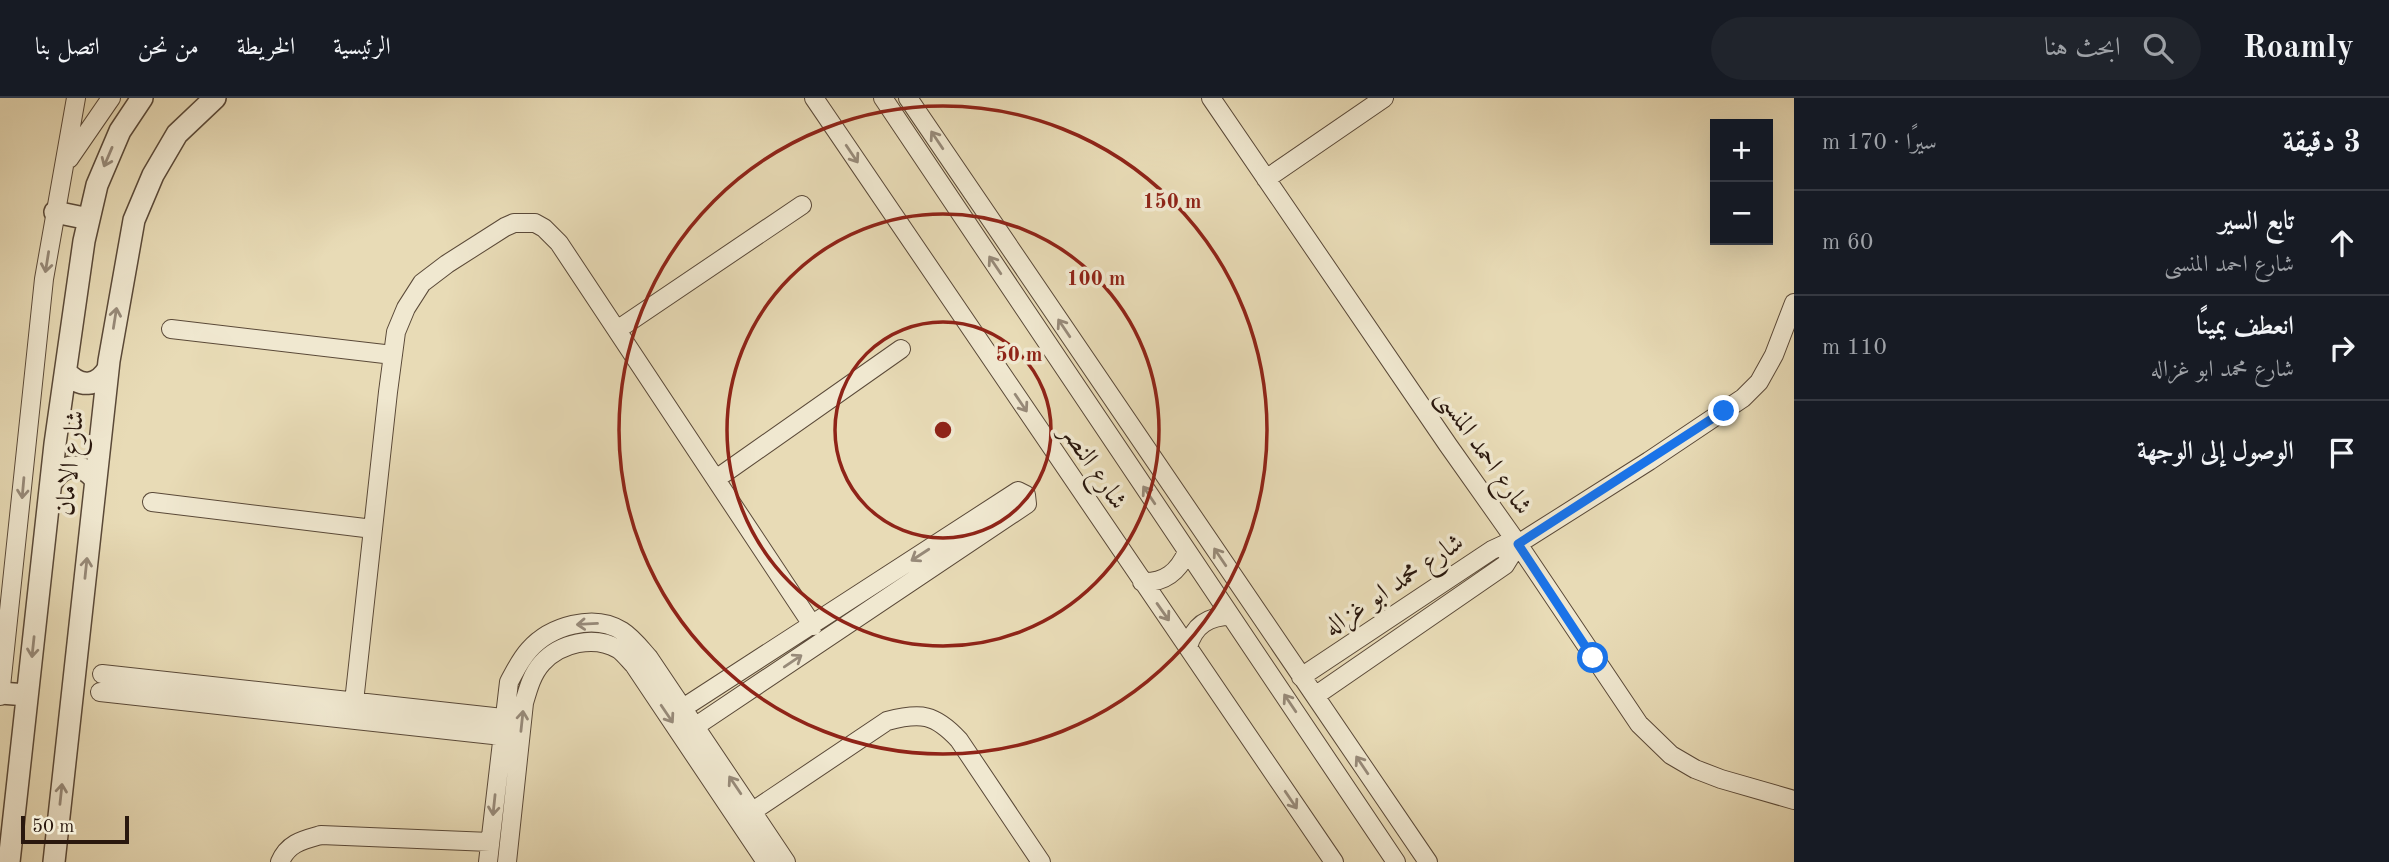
<!DOCTYPE html>
<html lang="ar">
<meta charset="utf-8">
<style>
body{margin:0;font-family:"Old Standard TT",Amiri,serif;background:#20242c;color:#f1f3f6;direction:rtl}
.controls{position:absolute;right:21px;top:21px;display:grid;overflow:hidden;border-radius:0px;box-shadow:0 7px 28px #0002}
.controls button{width:63px;height:63px;display:grid;place-items:center;padding:0;border:0;border-bottom:2px solid #363941;background:#171b24;color:#f1f3f6;font:35px sans-serif}
.scale{position:absolute;left:21px;bottom:18px;width:108px;box-sizing:border-box;padding-left:7px;border:4px solid #2a180e;border-top:0;font-size:19px;line-height:24px;white-space:nowrap;color:#2a180e;-webkit-text-stroke:5px #f0e8d0;paint-order:stroke}
.stop{position:absolute;width:21px;height:21px;margin:-16px;border:5px solid #1a73e8;border-radius:50%;background:#fff}
.stop.end{background:#1a73e8;border-color:#fff;box-shadow:0 2px 7px #0008}
.list{margin:0;padding:0;list-style:none}
h2{display:flex;justify-content:space-between;align-items:center;height:91px;margin:0;padding:0 28px;font-size:30px}
h2 small{font-size:23px;font-weight:400;color:#9ea1a6}
.list li{display:grid;grid-template-columns:46px 1fr auto;gap:21px;align-items:center;box-sizing:border-box;height:105px;padding:0 28px;border-top:2px solid #363941}
.list b{display:block;font-size:26px;white-space:nowrap}
.list p{margin:0;font-size:23px;white-space:nowrap;color:#9ea1a6}
.list em{font-size:23px;font-style:normal;color:#9ea1a6}
.icon{flex:none;width:38px;height:38px;fill:none;stroke:currentColor;stroke-width:2;stroke-linecap:round;stroke-linejoin:round}
.map{position:relative;flex:none;width:1794px;height:764px;overflow:hidden;direction:ltr}
header{display:flex;align-items:center;gap:42px;box-sizing:border-box;height:98px;padding:0 35px;background:#171b24;border-bottom:2px solid #363941}
header strong{font-size:33px}
nav{display:flex;gap:38px;margin-inline-start:auto;font-size:24px}
.search{width:490px;height:63px;background:#20242c;display:flex;align-items:center;gap:18px;box-sizing:border-box;padding:0 24px;border-radius:38px;color:#9ea1a6;font-size:26px}
main{display:flex}
aside{flex:1;background:#171b24}
.map>svg:first-child{display:block}
.lines{fill:none;stroke-linecap:round;stroke-linejoin:round}
.minor-casing{stroke:#5a4938;stroke-width:20}
.tertiary-casing{stroke:#5a4938;stroke-width:24}
.minor{stroke:#f0e8d0;stroke-width:18}
.tertiary{stroke:#f0e8d0;stroke-width:21}
.oneway{stroke:#978a79}
.route{stroke:#1a73e8;stroke-width:9}
.ring{fill:none;stroke:#8f2418;stroke-width:3.5}
.labels{text-anchor:middle;stroke-width:7;stroke-linejoin:round;paint-order:stroke}
.street-label{font-size:26px;fill:#2a180e;stroke:#f0e8d0}
.centre{fill:#8f2418;stroke:#f0e8d0;stroke-width:3.5}
.ring-label{font-size:21px;text-anchor:middle;font-weight:bold;fill:#8f2418;stroke:#f0e8d0;stroke-width:7;stroke-linejoin:round;paint-order:stroke}
</style>
<header>
<strong>Roamly</strong>
<div class="search"><svg class="icon" aria-label="search" viewBox="0 0 24 24"><circle cx="10" cy="10" r="6"/><path d="M15 15l6 6"/></svg>ابحث هنا</div>
<nav><a>الرئيسية</a><a>الخريطة</a><a>من نحن</a><a>اتصل بنا</a></nav>
</header>
<main>
<aside>
<h2>3 دقيقة<small>سيرًا · 170 m</small></h2>
<ul class="list">
<li><svg class="icon" aria-label="ahead" viewBox="0 0 24 24"><path d="M12 20V5M6 11l6-6 6 6"/></svg><div><b>تابع السير</b><p>شارع احمد المنسى</p></div><em>60 m</em></li>
<li><svg class="icon" aria-label="right" viewBox="0 0 24 24"><path d="M7 20v-9h11M14 6l5 5-5 5"/></svg><div><b>انعطف يمينًا</b><p>شارع محمد ابو غزاله</p></div><em>110 m</em></li>
<li><svg class="icon" aria-label="arrive" viewBox="0 0 24 24"><path d="M6 21V4h12l-3 4 3 4H6"/></svg><div><b>الوصول إلى الوجهة</b></div></li>
</ul>
</aside>
<div class="map">
<svg width="1794" height="764" viewBox="0 0 1794 764">
<rect width="100%" height="100%" fill="#e8dbb6"/>
<filter id="stains"><feTurbulence type="fractalNoise" baseFrequency=".00286" numOctaves="4"/><feColorMatrix values="0 0 0 0 .2 0 0 0 0 .09 0 0 0 0 .02 0 0 0 .5 -.17"/></filter>
<radialGradient id="worn" r=".72"><stop offset=".6" stop-color="#630" stop-opacity="0"/><stop offset="1" stop-color="#630" stop-opacity=".3"/></radialGradient>
<g class="lines">
<g class="minor-casing">
<path id="minor" d="M 814,0 L 1334,764
M 883,0 L 1396,764
M 908,0 L 1428,764
M 1211,0 L 1448,347 L 1518,446 L 1639,626 L 1671,657 L 1695,671 L 1721,681 L 1794,702
M 69,61 L 111,0
M 1266,81 L 1384,0
M 171,231 L 393,257
M 617,232 L 802,107
M 716,381 L 901,251
M 152,404 L 373,431
M 1142,484 C 1165,485 1178,474 1187,454
M 1188,549 C 1194,527 1209,518 1231,518
M 102,576 L 503,620
M 1301,579 L 1492,452 L 1505,446 L 1518,446
M 100,594 L 502,638
M 0,598 L 44,181 L 76,0
M 1315,598 L 1505,467 L 1518,446 L 1649,363 L 1743,300 L 1759,284 L 1774,257 L 1794,205
M 354,604 L 388,294 L 396,234 L 406,210 L 422,185 L 447,166 L 505,129 L 514,125 L 535,125 L 544,130 L 559,145 L 813,528
M 683,610 L 1018,393 L 1026,397 L 1027,406 L 696,628
M 753,713 L 887,623 C 921,614 935,616 959,642 L 1041,764
M 280,764 C 288,745 303,742 321,737 L 490,744
M 488,764 L 509,584 C 515,573 520,562 529,552 C 550,528 594,515 622,533 C 633,540 641,551 649,560 L 786,764
M 507,764 L 524,605 C 528,591 532,576 542,565 C 560,545 594,537 618,551 C 624,555 629,562 634,567 L 766,764"/>
</g>
<g class="tertiary-casing">
<path id="tertiary" d="M 55,114 L 89,121
M 66,274 C 80,290 97,289 108,271
M 52,384 C 63,365 81,364 95,381
M 0,595 L 27,597
M 9,764 L 55,346 L 84,143 L 97,87 L 120,33 L 142,0
M 54,764 L 109,263 L 134,122 L 153,77 L 177,36 L 215,0"/>
</g>
<use href="#minor" class="minor"/>
<use href="#tertiary" class="tertiary"/>
</g>
<defs><path id="oneway-shaft" d="M-6 0H5M1.5-3L5.5 0L1.5 3" fill="none" stroke-width="1.6" stroke-linecap="round" stroke-linejoin="round" transform="scale(1.75)"/></defs>
<g class="oneway">
<use href="#oneway-shaft" transform="translate(937 42) rotate(-124)"/>
<use href="#oneway-shaft" transform="translate(852 56) rotate(56)"/>
<use href="#oneway-shaft" transform="translate(108 59) rotate(113)"/>
<use href="#oneway-shaft" transform="translate(47 164) rotate(99)"/>
<use href="#oneway-shaft" transform="translate(995 167) rotate(-124)"/>
<use href="#oneway-shaft" transform="translate(115 220) rotate(-81)"/>
<use href="#oneway-shaft" transform="translate(1064 230) rotate(-124)"/>
<use href="#oneway-shaft" transform="translate(1021 305) rotate(56)"/>
<use href="#oneway-shaft" transform="translate(23 390) rotate(95)"/>
<use href="#oneway-shaft" transform="translate(1149 397) rotate(-124)"/>
<use href="#oneway-shaft" transform="translate(920 457) rotate(147)"/>
<use href="#oneway-shaft" transform="translate(1220 459) rotate(-124)"/>
<use href="#oneway-shaft" transform="translate(86 470) rotate(-84)"/>
<use href="#oneway-shaft" transform="translate(1163 514) rotate(55)"/>
<use href="#oneway-shaft" transform="translate(587 526) rotate(177)"/>
<use href="#oneway-shaft" transform="translate(33 549) rotate(96)"/>
<use href="#oneway-shaft" transform="translate(793 563) rotate(-34)"/>
<use href="#oneway-shaft" transform="translate(1290 605) rotate(-124)"/>
<use href="#oneway-shaft" transform="translate(667 616) rotate(56)"/>
<use href="#oneway-shaft" transform="translate(522 623) rotate(-84)"/>
<use href="#oneway-shaft" transform="translate(1362 667) rotate(-124)"/>
<use href="#oneway-shaft" transform="translate(735 687) rotate(-124)"/>
<use href="#oneway-shaft" transform="translate(61 696) rotate(-84)"/>
<use href="#oneway-shaft" transform="translate(1291 702) rotate(56)"/>
<use href="#oneway-shaft" transform="translate(494 707) rotate(96)"/>
</g>
<g class="lines">
<path class="route" d="M 1593,560 L 1518,446 L 1724,313"/>
</g>
<g class="ring">
<circle cx="943" cy="332" r="108"/>
<circle cx="943" cy="332" r="216"/>
<circle cx="943" cy="332" r="324"/>
</g>
<g class="labels">
<g class="street-label">
<text transform="translate(1485 353) rotate(55)" y="9">شارع احمد المنسى</text>
<text transform="translate(69 365) rotate(-84)" y="9">شارع الامان</text>
<text transform="translate(1095 368) rotate(56)" y="9">شارع النصر</text>
<text transform="translate(1393 486) rotate(-34)" y="9">شارع محمد ابو غزاله</text>
</g>
</g>
<circle cx="943" cy="332" r="10" class="centre"/>
<g class="ring-label">
<text x="1172" y="110">150 m</text>
<text x="1096" y="187">100 m</text>
<text x="1019" y="263">50 m</text>
</g>
<rect width="100%" height="100%" filter="url(#stains)"/>
<rect width="100%" height="100%" fill="url(#worn)"/>
</svg>
<div class="controls">
<button>+</button>
<button>−</button>
</div>
<div class="scale">50 m</div>
<div class="stop" style="left:1593px;top:560px"></div>
<div class="stop end" style="left:1724px;top:313px"></div>
</div>
</main>
